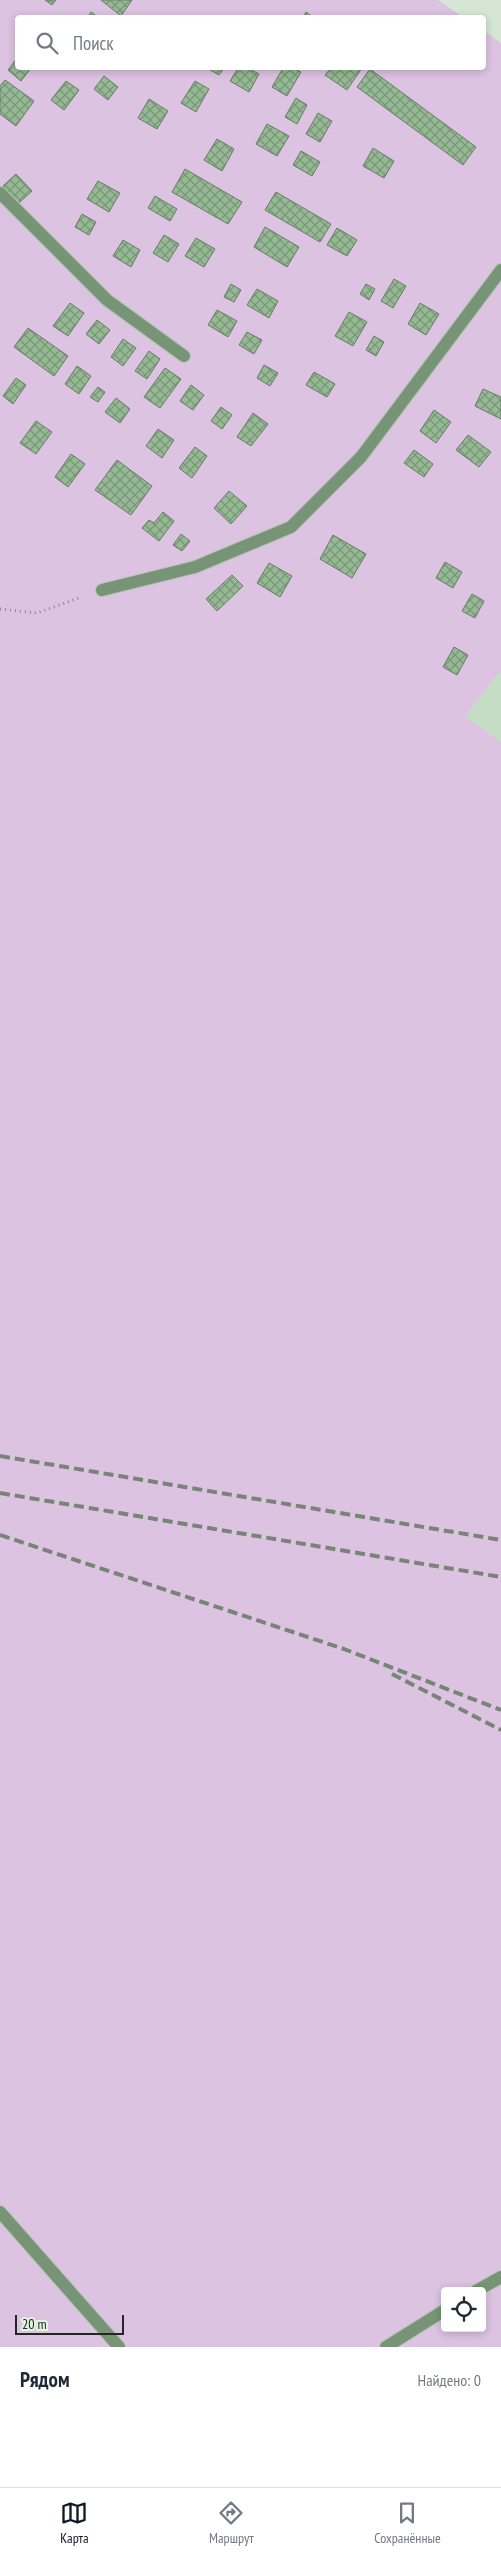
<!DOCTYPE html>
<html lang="ru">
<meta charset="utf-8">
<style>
body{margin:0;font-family:"PT Sans Narrow",sans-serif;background:#f2f2f3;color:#1f2937}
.controls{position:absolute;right:15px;bottom:15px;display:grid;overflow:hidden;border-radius:5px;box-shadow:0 2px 8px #0003}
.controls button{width:45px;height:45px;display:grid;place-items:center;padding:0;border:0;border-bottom:1px solid #e0e1e3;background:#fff;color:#1f2937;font:25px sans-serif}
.scale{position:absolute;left:15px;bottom:12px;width:109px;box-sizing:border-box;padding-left:5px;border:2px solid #222821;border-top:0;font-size:14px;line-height:18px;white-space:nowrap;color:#222821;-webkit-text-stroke:4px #e2f4e1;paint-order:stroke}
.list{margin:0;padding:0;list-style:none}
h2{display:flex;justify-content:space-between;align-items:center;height:65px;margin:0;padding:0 20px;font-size:21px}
h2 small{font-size:16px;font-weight:400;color:#747a83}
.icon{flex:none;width:28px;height:28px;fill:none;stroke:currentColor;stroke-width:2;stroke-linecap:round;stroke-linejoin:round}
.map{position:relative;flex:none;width:501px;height:2347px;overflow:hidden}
.search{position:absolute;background:#fff;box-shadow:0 2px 8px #0003;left:15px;right:15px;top:15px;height:55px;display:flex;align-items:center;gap:12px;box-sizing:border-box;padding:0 18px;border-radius:5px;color:#747a83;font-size:19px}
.sheet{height:140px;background:#fff}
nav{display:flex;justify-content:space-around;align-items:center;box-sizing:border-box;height:70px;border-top:1px solid #e0e1e3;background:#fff;font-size:14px;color:#747a83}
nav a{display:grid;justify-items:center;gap:2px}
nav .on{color:#111827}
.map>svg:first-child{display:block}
.built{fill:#c6ddc5}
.green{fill:#dbc3e1;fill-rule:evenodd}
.building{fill:url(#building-cross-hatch);stroke:#6b7a6a}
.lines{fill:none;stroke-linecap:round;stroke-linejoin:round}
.minor-casing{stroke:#b5c4b4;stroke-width:14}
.path{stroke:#828e81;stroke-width:3;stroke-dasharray:1 4;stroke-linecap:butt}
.minor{stroke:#779576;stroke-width:12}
.rail{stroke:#798478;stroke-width:4;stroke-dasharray:10 5;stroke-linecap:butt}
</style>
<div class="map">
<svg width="501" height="2347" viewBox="0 0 501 2347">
<defs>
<pattern id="building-cross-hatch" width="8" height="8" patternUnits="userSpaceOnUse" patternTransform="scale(1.25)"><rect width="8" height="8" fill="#95ba93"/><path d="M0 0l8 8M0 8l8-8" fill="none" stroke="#799778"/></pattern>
</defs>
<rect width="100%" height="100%" fill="#d5e6d4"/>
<path class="built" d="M 501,671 L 501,742 L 465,716 Z"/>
<path class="green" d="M 0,0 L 438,0 L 463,17 L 18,18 L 18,68 L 484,68 L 484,31 L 501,43 L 501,671 L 465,716 L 501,742 L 501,2347 L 0,2347 ZM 445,2291 L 482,2291 L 482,2328 L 445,2328 Z"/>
<path class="building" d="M 45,0 L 56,0 L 52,5 Z
M 101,0 L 132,0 L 121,16 Z
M 91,12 L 99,18 L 87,18 Z
M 306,12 L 314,18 L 303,18 Z
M 18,57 L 18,68 L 31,68 L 21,81 L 8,70 Z
M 207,68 L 224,68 L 219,75 Z
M 238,68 L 248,68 L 259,74 L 249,92 L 230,81 Z
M 283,68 L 293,68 L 301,72 L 287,96 L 272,87 Z
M 331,68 L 362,68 L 347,90 L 325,75 Z
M 370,69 L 476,147 L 463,165 L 357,87 Z
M 104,76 L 118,87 L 108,100 L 94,89 Z
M 5,80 L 34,101 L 16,126 L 0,114 L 0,86 Z
M 66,81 L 79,90 L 64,110 L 51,100 Z
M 195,81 L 209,89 L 196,112 L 181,103 Z
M 296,98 L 307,105 L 297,124 L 285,117 Z
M 149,99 L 168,111 L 157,129 L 138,118 Z
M 318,113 L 332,121 L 320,142 L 306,134 Z
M 267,124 L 289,136 L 277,156 L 256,144 Z
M 217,139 L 234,149 L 222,171 L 204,160 Z
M 373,148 L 394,161 L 384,178 L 363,166 Z
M 301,151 L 320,162 L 312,176 L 293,165 Z
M 185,169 L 242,202 L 228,224 L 172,192 Z
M 16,174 L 32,191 L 19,203 L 3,186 Z
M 98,181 L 120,193 L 109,212 L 87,199 Z
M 276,192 L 331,224 L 320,242 L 265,210 Z
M 155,196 L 177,209 L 170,221 L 148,208 Z
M 82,214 L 96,222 L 89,235 L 75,227 Z
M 265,227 L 299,247 L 287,267 L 254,247 Z
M 337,228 L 357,240 L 347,256 L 327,245 Z
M 164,235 L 179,244 L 168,262 L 153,253 Z
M 196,238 L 215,249 L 204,267 L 185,256 Z
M 123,240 L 140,250 L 131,267 L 113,256 Z
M 394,279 L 406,286 L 393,308 L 381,301 Z
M 231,284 L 241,290 L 234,302 L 224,297 Z
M 366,284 L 375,289 L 369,300 L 360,294 Z
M 257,289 L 278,301 L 269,318 L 247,305 Z
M 70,303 L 84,313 L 68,336 L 53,326 Z
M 420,303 L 439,314 L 426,335 L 408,324 Z
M 217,310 L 237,321 L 228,337 L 208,325 Z
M 349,312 L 367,322 L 353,346 L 335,336 Z
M 97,320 L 110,330 L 99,344 L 86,334 Z
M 28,328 L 68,356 L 54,376 L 14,347 Z
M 247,332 L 262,340 L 254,354 L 239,345 Z
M 374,336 L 384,342 L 376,356 L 366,350 Z
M 123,339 L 136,348 L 123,366 L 111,357 Z
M 149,351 L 160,359 L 147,379 L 135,371 Z
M 264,365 L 278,373 L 270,386 L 257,378 Z
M 77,366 L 91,376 L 79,394 L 65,384 Z
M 165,368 L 181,379 L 160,408 L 144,397 Z
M 314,372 L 335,384 L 327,397 L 306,385 Z
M 16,378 L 26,385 L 13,404 L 3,396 Z
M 191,385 L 204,395 L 193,410 L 180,401 Z
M 98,387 L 105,392 L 98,402 L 90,397 Z
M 483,389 L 501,397 L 501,419 L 475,406 Z
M 116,398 L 130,409 L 120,423 L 105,412 Z
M 221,407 L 232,415 L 222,429 L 211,421 Z
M 434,410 L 451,422 L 436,443 L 420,431 Z
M 253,413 L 268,424 L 251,446 L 237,437 Z
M 36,421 L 52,432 L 36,454 L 20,443 Z
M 158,429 L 174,440 L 162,458 L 146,446 Z
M 468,435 L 491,452 L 479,467 L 456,450 Z
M 195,447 L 207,456 L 192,478 L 179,468 Z
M 414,450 L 433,464 L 424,477 L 404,463 Z
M 71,454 L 85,464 L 68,487 L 55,477 Z
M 117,460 L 152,486 L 131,515 L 95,490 Z
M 229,491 L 247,506 L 231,524 L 214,508 Z
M 163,512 L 174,521 L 159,541 L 142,528 L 149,520 L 154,523 Z
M 181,534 L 190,541 L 182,551 L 173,545 Z
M 333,535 L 366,554 L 352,578 L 320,559 Z
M 445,562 L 462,572 L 453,588 L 436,578 Z
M 269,563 L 292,576 L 280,597 L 257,583 Z
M 232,575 L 243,586 L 217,611 L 206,599 Z
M 472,594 L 484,601 L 475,618 L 462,611 Z
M 454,647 L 468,655 L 457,675 L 443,667 Z"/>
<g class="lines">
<g class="minor-casing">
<path id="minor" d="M 0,193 L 107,300 L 184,356
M 102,590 L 195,567 L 291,527 L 361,457 L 501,270
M 0,2212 L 119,2347
M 476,2291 L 501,2277
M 386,2347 L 445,2310"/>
</g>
<path class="path" d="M 0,609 L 37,613 L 79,598"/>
<use href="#minor" class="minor"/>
<path class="rail" d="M 0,1456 L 501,1540
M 0,1493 L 501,1577
M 0,1535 L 344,1649 L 501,1710
M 392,1674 L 501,1730"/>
</g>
</svg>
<div class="controls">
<button><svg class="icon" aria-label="locate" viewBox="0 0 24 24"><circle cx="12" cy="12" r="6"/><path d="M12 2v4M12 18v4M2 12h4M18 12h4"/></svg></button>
</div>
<div class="scale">20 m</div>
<div class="search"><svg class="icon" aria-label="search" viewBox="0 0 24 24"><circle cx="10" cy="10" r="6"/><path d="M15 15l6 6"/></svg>Поиск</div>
</div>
<section class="sheet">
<h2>Рядом<small>Найдено: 0</small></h2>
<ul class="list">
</ul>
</section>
<nav>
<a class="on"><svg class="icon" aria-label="map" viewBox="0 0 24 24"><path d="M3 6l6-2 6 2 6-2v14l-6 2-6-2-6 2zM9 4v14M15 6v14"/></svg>Карта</a>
<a><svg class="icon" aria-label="directions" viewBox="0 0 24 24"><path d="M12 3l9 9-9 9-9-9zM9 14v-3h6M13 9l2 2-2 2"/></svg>Маршрут</a>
<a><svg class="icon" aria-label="saved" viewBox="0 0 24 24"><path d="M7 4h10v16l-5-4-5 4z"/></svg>Сохранённые</a>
</nav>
